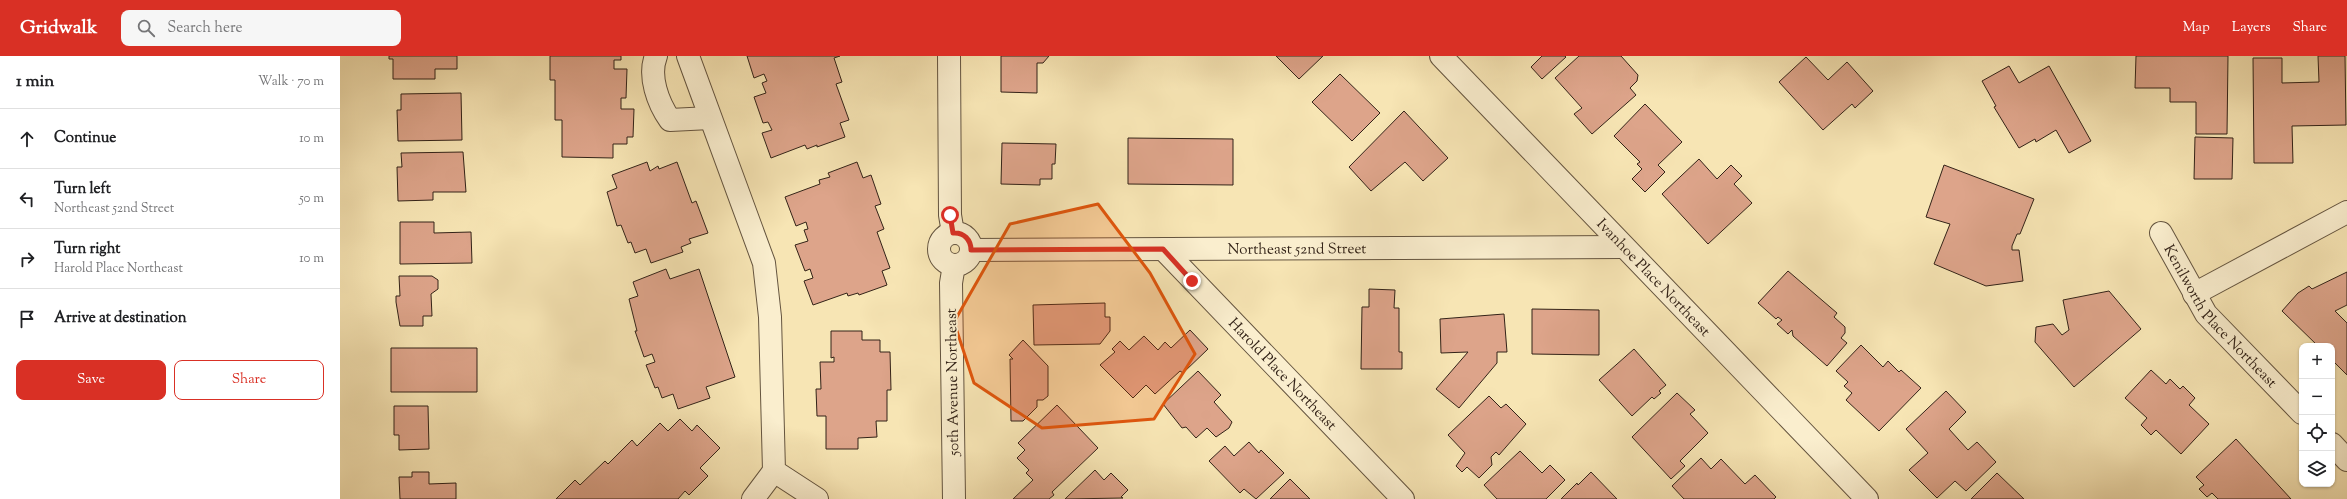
<!DOCTYPE html>
<meta charset="utf-8">
<style>
body{margin:0;font-family:"Sorts Mill Goudy",serif;background:#f6f6f6;color:#202124}
.controls{position:absolute;right:12px;bottom:12px;display:grid;overflow:hidden;border-radius:8px;box-shadow:0 1px 3px #0004}
.controls button{width:36px;height:36px;display:grid;place-items:center;padding:0;border:0;border-bottom:1px solid #e0e0e0;background:#fff;color:#202124;font:20px sans-serif}
.stop{position:absolute;width:12px;height:12px;margin:-9px;border:3px solid #d93025;border-radius:50%;background:#fff}
.stop.end{background:#d93025;border-color:#fff;box-shadow:0 1px 4px #0008}
.list{margin:0;padding:0;list-style:none}
h2{display:flex;justify-content:space-between;align-items:center;height:52px;margin:0;padding:0 16px;font-size:17px}
h2 small{font-size:13px;font-weight:400;color:#757577}
.list li{display:grid;grid-template-columns:26px 1fr auto;gap:12px;align-items:center;box-sizing:border-box;height:60px;padding:0 16px;border-top:1px solid #e0e0e0}
.list b{display:block;font-size:15px;white-space:nowrap}
.list p{margin:0;font-size:13px;white-space:nowrap;color:#757577}
.list em{font-size:13px;font-style:normal;color:#757577}
.actions{display:flex;gap:8px;padding:12px 16px}
.actions a{flex:1;padding:9px 0;border:1px solid #d93025;border-radius:8px;text-align:center;font-size:14px;color:#d93025}
.actions .main{background:#d93025;color:#fff}
.icon{flex:none;width:22px;height:22px;fill:none;stroke:currentColor;stroke-width:2;stroke-linecap:round;stroke-linejoin:round}
.map{position:relative;flex:none;width:2007px;height:443px;overflow:hidden}
header{display:flex;align-items:center;gap:24px;box-sizing:border-box;height:56px;padding:0 20px;background:#d93025;color:#fff}
header strong{font-size:19px}
nav{display:flex;gap:22px;margin-inline-start:auto;font-size:14px}
.search{width:280px;height:36px;background:#f6f6f6;display:flex;align-items:center;gap:10px;box-sizing:border-box;padding:0 14px;border-radius:8px;color:#757577;font-size:15px}
main{display:flex}
aside{flex:1;background:#fff}
.map>svg:first-child{display:block}
.building{fill:#dda48a;stroke:#332318}
.lines{fill:none;stroke-linecap:round;stroke-linejoin:round}
.minor-casing{stroke:#64543f;stroke-width:24}
.minor{stroke:#faeece;stroke-width:22}
.route{stroke:#d93025;stroke-width:5}
.marked{fill:#df560d;fill-opacity:0.2;stroke:#df560d;stroke-width:3;stroke-linejoin:round}
.labels{text-anchor:middle;stroke-width:3.5;stroke-linejoin:round;paint-order:stroke}
.street-label{font-size:15px;fill:#332318;stroke:#faeece}
</style>
<header>
<strong>Gridwalk</strong>
<div class="search"><svg class="icon" aria-label="search" viewBox="0 0 24 24"><circle cx="10" cy="10" r="6"/><path d="M15 15l6 6"/></svg>Search here</div>
<nav><a>Map</a><a>Layers</a><a>Share</a></nav>
</header>
<main>
<aside>
<h2>1 min<small>Walk · 70 m</small></h2>
<ul class="list">
<li><svg class="icon" aria-label="ahead" viewBox="0 0 24 24"><path d="M12 20V5M6 11l6-6 6 6"/></svg><div><b>Continue</b></div><em>10 m</em></li>
<li><svg class="icon" aria-label="left" viewBox="0 0 24 24"><path d="M17 20v-9H6M10 6l-5 5 5 5"/></svg><div><b>Turn left</b><p>Northeast 52nd Street</p></div><em>50 m</em></li>
<li><svg class="icon" aria-label="right" viewBox="0 0 24 24"><path d="M7 20v-9h11M14 6l5 5-5 5"/></svg><div><b>Turn right</b><p>Harold Place Northeast</p></div><em>10 m</em></li>
<li><svg class="icon" aria-label="arrive" viewBox="0 0 24 24"><path d="M6 21V4h12l-3 4 3 4H6"/></svg><div><b>Arrive at destination</b></div></li>
</ul>
<div class="actions"><a class="main">Save</a><a>Share</a></div>
</aside>
<div class="map">
<svg width="2007" height="443" viewBox="0 0 2007 443">
<rect width="100%" height="100%" fill="#f7e5b4"/>
<filter id="stains"><feTurbulence type="fractalNoise" baseFrequency=".005" numOctaves="4"/><feColorMatrix values="0 0 0 0 .2 0 0 0 0 .09 0 0 0 0 .02 0 0 0 .5 -.17"/></filter>
<radialGradient id="worn" r=".72"><stop offset=".6" stop-color="#630" stop-opacity="0"/><stop offset="1" stop-color="#630" stop-opacity=".3"/></radialGradient>
<path class="building" d="M 49,0 L 117,0 L 117,13 L 95,13 L 95,23 L 53,23 L 53,3 L 49,3 Z
M 210,0 L 281,0 L 281,4 L 274,4 L 274,13 L 287,13 L 286,42 L 281,42 L 281,53 L 294,53 L 293,81 L 287,81 L 287,88 L 273,88 L 273,102 L 222,101 L 222,64 L 215,64 L 215,24 L 210,24 Z
M 407,0 L 500,0 L 494,2 L 502,26 L 496,28 L 509,64 L 500,67 L 505,81 L 477,91 L 477,89 L 467,93 L 465,89 L 431,102 L 422,77 L 432,74 L 428,66 L 423,67 L 414,41 L 426,37 L 422,27 L 427,25 L 424,18 L 414,22 Z
M 661,0 L 709,0 L 703,7 L 697,7 L 697,37 L 661,36 Z
M 936,0 L 983,0 L 959,23 Z
M 1202,0 L 1225,0 L 1226,1 L 1202,23 L 1191,11 Z
M 1239,0 L 1281,0 L 1298,19 L 1297,25 L 1290,32 L 1296,39 L 1252,78 L 1234,58 L 1242,52 L 1215,22 Z
M 1796,0 L 1888,0 L 1887,78 L 1856,78 L 1856,46 L 1830,46 L 1830,32 L 1795,32 Z
M 1978,0 L 2005,0 L 2006,69 L 1952,70 L 1953,107 L 1914,107 L 1913,2 L 1942,2 L 1942,27 L 1979,26 Z
M 1466,1 L 1488,24 L 1507,6 L 1533,35 L 1515,52 L 1512,48 L 1483,74 L 1439,26 Z
M 1669,10 L 1679,27 L 1709,10 L 1751,85 L 1729,97 L 1716,74 L 1696,86 L 1695,83 L 1679,92 L 1654,51 L 1656,50 L 1642,25 Z
M 1000,18 L 1040,57 L 1012,85 L 972,46 Z
M 121,37 L 122,84 L 58,85 L 57,54 L 61,54 L 61,38 Z
M 1305,48 L 1342,86 L 1318,109 L 1325,116 L 1305,136 L 1292,123 L 1302,113 L 1297,108 L 1300,106 L 1274,80 Z
M 1064,55 L 1108,102 L 1083,125 L 1065,106 L 1031,135 L 1009,111 Z
M 1855,81 L 1893,82 L 1892,123 L 1854,123 Z
M 788,82 L 893,83 L 893,129 L 788,128 Z
M 662,87 L 716,88 L 715,108 L 712,108 L 712,123 L 700,123 L 700,129 L 661,128 Z
M 123,96 L 126,136 L 93,136 L 93,144 L 58,145 L 57,111 L 62,111 L 61,97 Z
M 1359,103 L 1377,123 L 1391,109 L 1402,120 L 1394,128 L 1412,147 L 1368,188 L 1322,138 Z
M 307,106 L 310,115 L 318,110 L 319,113 L 337,106 L 352,147 L 356,145 L 368,177 L 349,183 L 351,187 L 341,191 L 343,196 L 311,207 L 306,193 L 295,197 L 291,186 L 288,187 L 281,169 L 277,170 L 267,136 L 277,132 L 272,119 Z
M 517,106 L 523,122 L 531,119 L 541,148 L 535,150 L 544,173 L 537,176 L 550,212 L 542,215 L 547,229 L 519,239 L 518,237 L 508,240 L 507,237 L 473,249 L 464,225 L 473,222 L 470,213 L 465,215 L 455,189 L 468,185 L 464,174 L 468,173 L 466,166 L 456,170 L 445,141 L 480,128 L 479,124 L 490,121 L 488,117 Z
M 1604,109 L 1694,143 L 1680,178 L 1677,178 L 1672,190 L 1672,194 L 1679,194 L 1683,225 L 1646,230 L 1594,208 L 1610,168 L 1586,161 Z
M 60,166 L 94,166 L 94,177 L 131,176 L 132,207 L 60,208 Z
M 326,213 L 330,223 L 359,213 L 395,321 L 366,331 L 370,342 L 338,353 L 333,338 L 322,342 L 318,331 L 315,332 L 306,309 L 315,306 L 312,298 L 304,301 L 295,275 L 297,275 L 289,243 L 298,240 L 293,226 Z
M 1448,215 L 1497,257 L 1494,261 L 1505,271 L 1505,277 L 1501,282 L 1507,287 L 1487,310 L 1453,280 L 1452,274 L 1448,278 L 1437,268 L 1442,264 L 1438,261 L 1436,263 L 1418,247 Z
M 2007,216 L 2007,249 L 1995,255 L 2007,267 L 2007,319 L 1992,304 L 1992,290 L 1978,290 L 1942,255 L 1958,237 L 1969,230 L 1972,233 Z
M 59,220 L 92,220 L 98,224 L 98,233 L 91,238 L 92,260 L 83,260 L 83,270 L 60,270 L 56,246 L 56,240 L 60,240 Z
M 1029,233 L 1055,234 L 1054,252 L 1059,252 L 1059,296 L 1062,296 L 1062,313 L 1021,313 L 1022,251 L 1029,251 Z
M 1769,235 L 1801,273 L 1734,331 L 1695,286 L 1696,271 L 1713,268 L 1722,279 L 1729,274 L 1723,244 Z
M 765,247 L 765,261 L 770,261 L 770,275 L 760,288 L 694,289 L 693,249 Z
M 1192,253 L 1259,254 L 1259,299 L 1192,298 Z
M 1164,258 L 1167,296 L 1157,296 L 1157,307 L 1119,352 L 1096,333 L 1128,296 L 1101,297 L 1100,263 Z
M 850,274 L 868,293 L 843,317 L 840,315 L 815,338 L 806,329 L 793,342 L 760,309 L 775,296 L 772,293 L 780,285 L 789,294 L 804,280 L 818,294 L 825,286 L 831,292 Z
M 491,275 L 522,275 L 522,284 L 540,284 L 540,296 L 550,296 L 551,334 L 547,334 L 547,365 L 536,365 L 537,381 L 518,382 L 518,393 L 486,393 L 486,360 L 477,360 L 476,333 L 481,333 L 480,306 L 494,306 L 494,301 L 491,302 Z
M 683,284 L 708,310 L 708,340 L 703,344 L 697,344 L 697,351 L 683,365 L 671,365 L 670,303 L 673,303 L 669,299 Z
M 1521,289 L 1543,311 L 1548,305 L 1559,316 L 1561,314 L 1581,332 L 1539,375 L 1506,344 L 1512,337 L 1504,330 L 1508,326 L 1496,315 Z
M 51,292 L 137,292 L 137,336 L 51,336 Z
M 1294,293 L 1326,329 L 1319,335 L 1321,337 L 1314,343 L 1312,341 L 1292,360 L 1259,324 Z
M 1811,314 L 1826,328 L 1830,323 L 1840,333 L 1843,330 L 1855,342 L 1849,349 L 1869,368 L 1841,398 L 1816,374 L 1811,379 L 1801,369 L 1807,362 L 1785,342 Z
M 858,315 L 881,339 L 874,346 L 892,366 L 889,372 L 876,381 L 867,372 L 856,382 L 846,371 L 842,372 L 823,348 Z
M 1606,335 L 1626,356 L 1609,373 L 1628,394 L 1637,386 L 1656,406 L 1626,435 L 1615,425 L 1597,442 L 1569,414 L 1588,397 L 1566,373 Z
M 1337,337 L 1355,354 L 1350,358 L 1368,377 L 1340,405 L 1345,410 L 1331,423 L 1292,381 Z
M 1149,340 L 1161,352 L 1166,348 L 1186,368 L 1159,399 L 1156,396 L 1151,401 L 1152,409 L 1139,422 L 1127,411 L 1122,416 L 1116,410 L 1125,397 L 1108,379 Z
M 717,349 L 758,392 L 712,436 L 714,439 L 709,443 L 673,443 L 693,424 L 686,417 L 689,414 L 677,402 L 685,394 L 678,387 Z
M 54,350 L 88,350 L 89,393 L 59,394 L 59,379 L 54,379 Z
M 340,363 L 352,375 L 357,369 L 380,392 L 360,412 L 368,420 L 349,439 L 345,435 L 338,443 L 216,443 L 235,424 L 240,429 L 265,405 L 268,408 L 292,384 L 297,390 L 320,367 L 328,375 Z
M 1896,383 L 1951,443 L 1878,443 L 1872,437 L 1867,441 L 1859,433 L 1864,429 L 1856,421 Z
M 909,386 L 919,397 L 921,394 L 944,417 L 916,443 L 904,433 L 900,437 L 869,405 L 885,390 L 894,400 Z
M 1180,395 L 1202,417 L 1210,409 L 1225,424 L 1206,443 L 1157,443 L 1144,429 Z
M 1361,402 L 1371,413 L 1381,403 L 1405,428 L 1415,419 L 1436,441 L 1434,443 L 1344,443 L 1332,430 Z
M 755,414 L 764,424 L 771,417 L 788,434 L 781,441 L 783,442 L 725,443 Z
M 72,416 L 89,416 L 89,428 L 116,427 L 116,443 L 60,443 L 59,421 L 72,421 Z
M 1251,416 L 1277,443 L 1221,443 L 1237,427 L 1238,429 Z
M 1657,417 L 1684,443 L 1631,443 Z
M 950,423 L 970,443 L 930,443 Z"/>
<g class="lines">
<g class="minor-casing">
<g id="minor">
<path d="M 316,0 C 308,20 318,47 330,64 L 370,62"/>
<path d="M 348,0 L 424,207 L 430,261 L 434,415 L 477,443"/>
<path d="M 609,0 L 610,159 L 613,177"/>
<path id="s1" d="M 1101,0 L 1527,443"/>
<circle cx="615" cy="193" r="16"/>
<path id="s2" d="M 1821,177 L 1866,258 L 1962,357"/>
<path id="s3" d="M 823,193 L 1063,443"/>
<path id="s4" d="M 631,194 L 1283,191"/>
<path d="M 1854,238 L 2007,156"/>
<path d="M 1992,388 L 2007,404"/>
<path d="M 413,443 L 434,415"/>
<path d="M 614,443 L 611,227 L 614,209"/>
</g>
</g>
<use href="#minor" class="minor"/>
</g>
<g class="lines">
<path class="route" d="M 610,159 L 613,177 C 624,176 631,184 631,194 L 823,193 L 852,225"/>
</g>
<path class="marked" d="M 758,148 L 810,217 L 855,298 L 814,363 L 702,372 L 634,327 L 614,266 L 670,168 Z"/>
<g class="labels">
<g class="street-label">
<text dy="5" stroke="none"><textPath href="#s4" startOffset="326">Northeast 52nd Street</textPath></text>
<text dy="5" stroke="none"><textPath href="#s1" startOffset="307">Ivanhoe Place Northeast</textPath></text>
<text dy="5" stroke="none"><textPath href="#s2" startOffset="103">Kenilworth Place Northeast</textPath></text>
<text dy="5" stroke="none"><textPath href="#s3" startOffset="173">Harold Place Northeast</textPath></text>
<text transform="translate(612 326) rotate(-91)" y="5">50th Avenue Northeast</text>
</g>
</g>
<rect width="100%" height="100%" filter="url(#stains)"/>
<rect width="100%" height="100%" fill="url(#worn)"/>
</svg>
<div class="controls">
<button>+</button>
<button>−</button>
<button><svg class="icon" aria-label="locate" viewBox="0 0 24 24"><circle cx="12" cy="12" r="6"/><path d="M12 2v4M12 18v4M2 12h4M18 12h4"/></svg></button>
<button><svg class="icon" aria-label="layers" viewBox="0 0 24 24"><path d="M12 4l9 5-9 5-9-5zM3 14l9 5 9-5"/></svg></button>
</div>
<div class="stop" style="left:610px;top:159px"></div>
<div class="stop end" style="left:852px;top:225px"></div>
</div>
</main>
